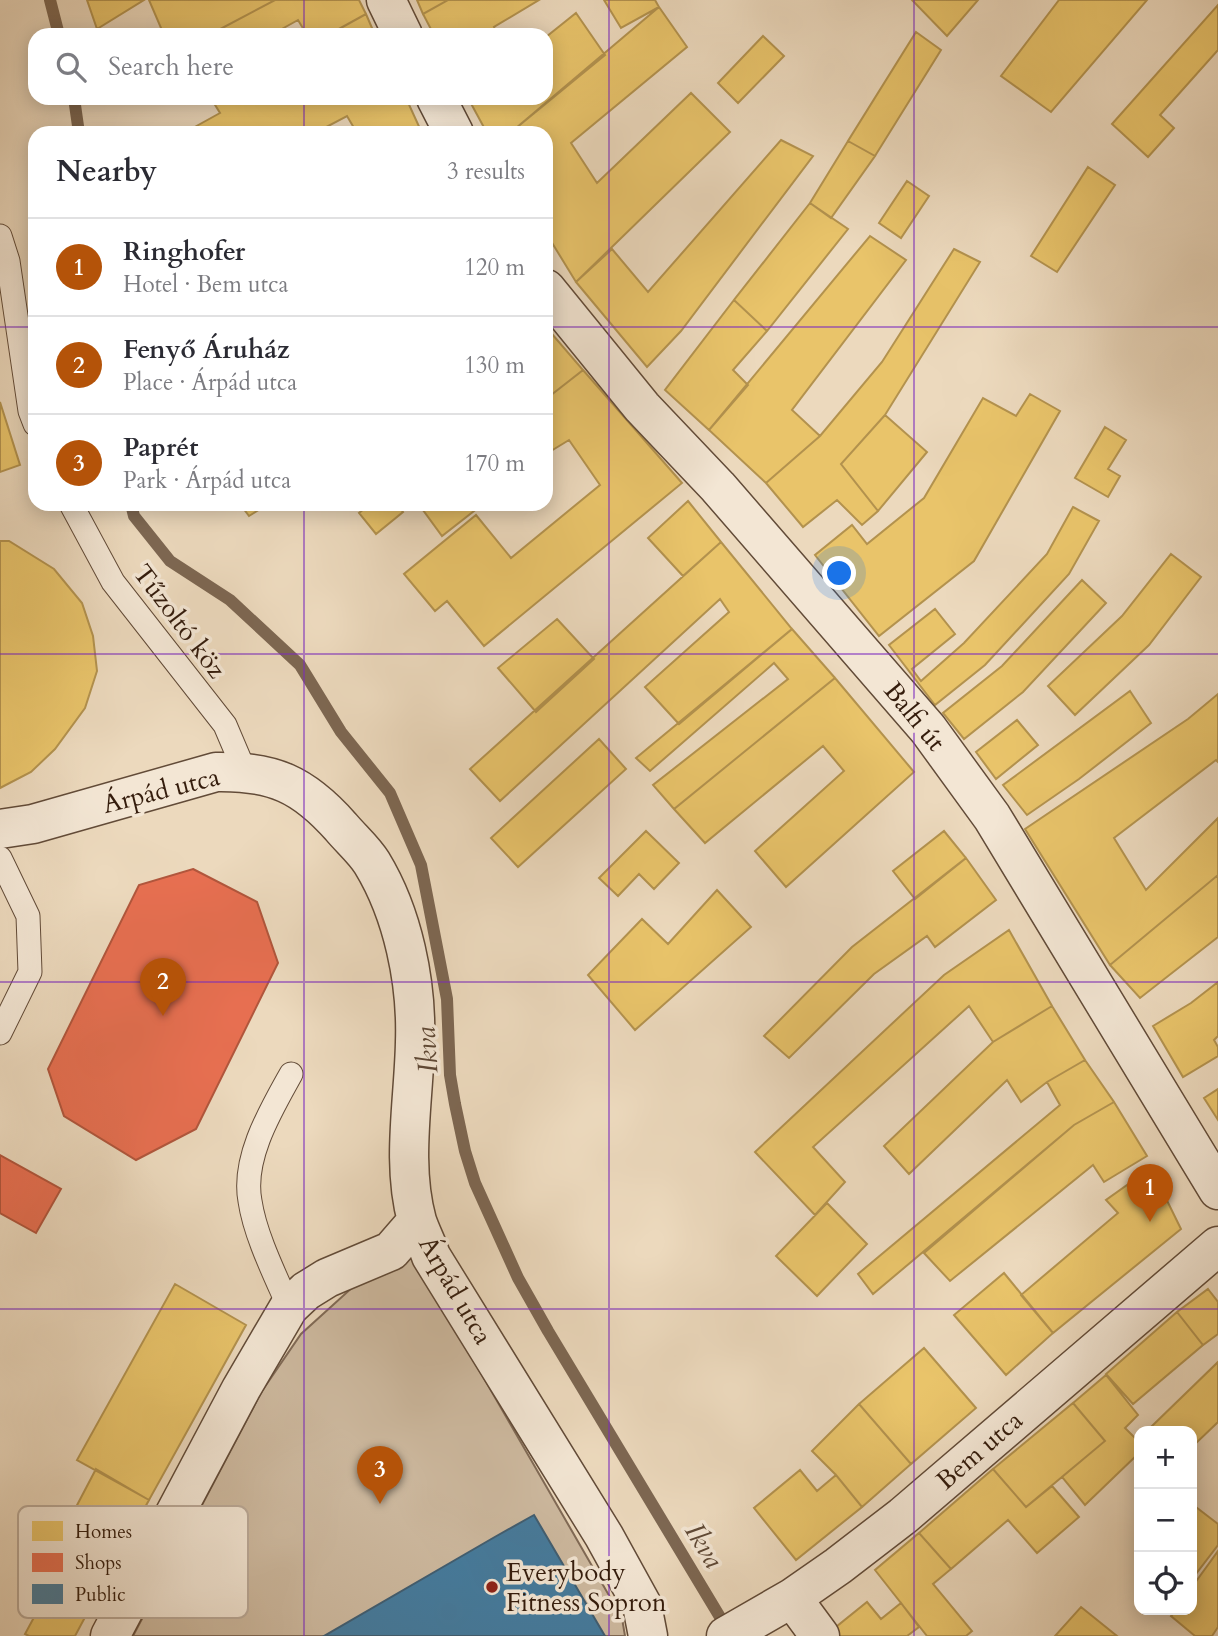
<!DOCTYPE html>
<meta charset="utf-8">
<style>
body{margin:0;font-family:Cardo,serif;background:#f2f2f3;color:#2b2b33}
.controls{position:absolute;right:21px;bottom:21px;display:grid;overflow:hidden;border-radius:14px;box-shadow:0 4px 18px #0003}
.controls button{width:63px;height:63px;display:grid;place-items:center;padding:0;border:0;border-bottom:2px solid #e1e1e2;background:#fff;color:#2b2b33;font:35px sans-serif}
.you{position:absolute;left:840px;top:574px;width:24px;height:24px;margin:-18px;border:5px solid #fff;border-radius:50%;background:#1a73e8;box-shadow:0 0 0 10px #1a73e833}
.badge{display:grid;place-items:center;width:46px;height:46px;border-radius:50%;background:#b45309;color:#fff;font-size:23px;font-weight:700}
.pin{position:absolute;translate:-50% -58px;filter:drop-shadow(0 2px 4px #0008)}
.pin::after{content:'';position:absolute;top:37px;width:24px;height:21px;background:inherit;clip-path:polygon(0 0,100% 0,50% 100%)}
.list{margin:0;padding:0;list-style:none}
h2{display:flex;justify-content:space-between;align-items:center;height:91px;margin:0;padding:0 28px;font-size:30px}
h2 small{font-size:23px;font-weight:400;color:#7c7c81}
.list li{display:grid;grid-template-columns:46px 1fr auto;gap:21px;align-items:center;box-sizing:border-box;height:98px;padding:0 28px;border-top:2px solid #e1e1e2}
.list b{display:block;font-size:26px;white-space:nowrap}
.list p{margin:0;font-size:23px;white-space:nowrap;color:#7c7c81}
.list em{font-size:23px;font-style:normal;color:#7c7c81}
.icon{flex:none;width:38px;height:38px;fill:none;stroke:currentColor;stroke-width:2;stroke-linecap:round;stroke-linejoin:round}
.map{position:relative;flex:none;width:1218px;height:1636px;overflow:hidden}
.search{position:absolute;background:#fff;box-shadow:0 4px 18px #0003;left:28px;top:28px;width:525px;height:77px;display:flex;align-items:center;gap:18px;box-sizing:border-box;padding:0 24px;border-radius:21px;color:#7c7c81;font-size:26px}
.panel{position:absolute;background:#fff;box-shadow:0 4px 18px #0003;left:28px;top:126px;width:525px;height:385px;border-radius:21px}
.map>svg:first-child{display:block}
.green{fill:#cdb99f;stroke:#806a56;stroke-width:2}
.homes{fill:#e9c46a;stroke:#b3924e;stroke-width:2}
.shops{fill:#e76f51;stroke:#b1563c;stroke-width:2}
.public{fill:#457b9d;stroke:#405e72;stroke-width:2}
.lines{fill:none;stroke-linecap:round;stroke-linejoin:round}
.stream{stroke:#7d6752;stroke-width:12}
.lane-casing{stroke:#624b38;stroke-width:25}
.street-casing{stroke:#624b38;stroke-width:41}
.lane{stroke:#f3e6d4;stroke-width:23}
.street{stroke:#f3e6d4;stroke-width:38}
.grid{fill:none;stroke:#7b2cbf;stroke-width:2;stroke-opacity:0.55}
.poi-dot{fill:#8f2418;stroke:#f3e6d4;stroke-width:2.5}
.labels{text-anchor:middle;stroke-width:7;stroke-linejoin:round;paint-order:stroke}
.street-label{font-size:26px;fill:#341c0c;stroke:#f3e6d4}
.poi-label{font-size:26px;fill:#341c0c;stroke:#f3e6d4;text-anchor:start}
.water-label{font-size:28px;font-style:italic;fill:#5e4835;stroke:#f3e6d4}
.key{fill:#f3e6d4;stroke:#baa998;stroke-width:2}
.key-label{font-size:19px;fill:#341c0c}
</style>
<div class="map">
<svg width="1218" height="1636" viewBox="0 0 1218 1636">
<rect width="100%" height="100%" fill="#ecd9bd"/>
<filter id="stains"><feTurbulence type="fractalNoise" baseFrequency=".00286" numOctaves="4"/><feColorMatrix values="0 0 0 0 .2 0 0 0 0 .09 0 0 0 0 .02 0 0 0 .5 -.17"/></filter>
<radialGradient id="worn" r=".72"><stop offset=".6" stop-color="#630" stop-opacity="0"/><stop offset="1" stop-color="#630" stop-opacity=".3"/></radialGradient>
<path class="green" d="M 413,1255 L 622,1618 L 625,1636 L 133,1636 L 262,1391 L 301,1334 L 355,1285 Z"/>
<path class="homes" d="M 87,0 L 144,0 L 97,29 Z
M 149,0 L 275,0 L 209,35 L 164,35 Z
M 275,0 L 359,0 L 366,14 L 328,35 L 307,35 L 298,20 L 271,35 L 209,35 Z
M 417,0 L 448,0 L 423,14 Z
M 448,0 L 539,0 L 494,27 L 498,35 L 434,35 L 423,14 Z
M 604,0 L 655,0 L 659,7 L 621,28 Z
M 912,0 L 978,0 L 947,36 Z
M 1059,0 L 1147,0 L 1051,112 L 1001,76 Z
M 1218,5 L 1218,50 L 1160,115 L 1174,128 L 1148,157 L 1112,124 Z
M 659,7 L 687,47 L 571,143 L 597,183 L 691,93 L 730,132 L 576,282 L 546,233 L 546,133 L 510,133 Z
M 576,13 L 605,55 L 510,133 L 487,133 L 468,98 L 546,98 L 546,37 Z
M 366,14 L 375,35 L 328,35 Z
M 916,32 L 941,50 L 875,156 L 848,141 Z
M 763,36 L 784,56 L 738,103 L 718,83 Z
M 215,98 L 406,98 L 422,133 L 357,133 L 347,116 L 315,133 L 184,133 L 220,113 L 212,100 Z
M 781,140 L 813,156 L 681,331 L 647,367 L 576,282 L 612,249 L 648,292 Z
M 848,141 L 875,156 L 831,218 L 810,203 Z
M 1088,167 L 1115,185 L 1057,272 L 1031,256 Z
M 907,181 L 929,196 L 901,238 L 879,223 Z
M 810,203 L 848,229 L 767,331 L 734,300 Z
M 870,236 L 906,260 L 792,410 L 820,436 L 766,483 L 709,430 Z
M 954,249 L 980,262 L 885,415 L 841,464 L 878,511 L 862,525 L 837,500 L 803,527 L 766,483 L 820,436 L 882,362 Z
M 734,300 L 767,331 L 733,370 L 748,385 L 709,430 L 665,390 Z
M 546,327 L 583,370 L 546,399 Z
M 583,370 L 682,483 L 484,646 L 447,601 L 435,611 L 404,574 L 476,515 L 511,558 L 600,485 L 569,440 L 546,454 L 546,399 Z
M 1030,394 L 1060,411 L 974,561 L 879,636 L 815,555 L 852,525 L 867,544 L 924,498 L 983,398 L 1016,416 Z
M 0,402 L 20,465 L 0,472 Z
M 885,415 L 927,452 L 878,511 L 841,464 Z
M 1105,427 L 1126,440 L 1108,469 L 1120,476 L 1108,497 L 1075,478 Z
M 688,501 L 721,542 L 683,576 L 648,538 Z
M 240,504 L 268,504 L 249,516 Z
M 370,504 L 397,504 L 403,512 L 376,534 L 359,513 Z
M 422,504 L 483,504 L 442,536 L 420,506 Z
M 1073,507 L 1099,521 L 1069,574 L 985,665 L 935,705 L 889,645 L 935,609 L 955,634 L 912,669 L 921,681 L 964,643 L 1047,554 Z
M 0,541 L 9,541 L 54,569 L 82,603 L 93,636 L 97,671 L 85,708 L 55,749 L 31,772 L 0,788 Z
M 721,542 L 792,629 L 679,724 L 645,687 L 729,612 L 720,599 L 500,801 L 470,769 Z
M 1171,554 L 1201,577 L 1149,645 L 1075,715 L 1048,686 L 1122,616 Z
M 1082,580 L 1106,603 L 1023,692 L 964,739 L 943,713 L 1002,666 Z
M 557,619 L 594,659 L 536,712 L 498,668 Z
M 792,629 L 835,678 L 674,809 L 653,785 L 788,679 L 774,663 L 650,771 L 636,758 Z
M 835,678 L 914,772 L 786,887 L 755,851 L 844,771 L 823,746 L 705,843 L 674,809 Z
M 1130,691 L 1151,723 L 1079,779 L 1027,815 L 1003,785 Z
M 1218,694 L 1218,762 L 1216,760 L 1114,838 L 1146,890 L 1218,818 L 1218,875 L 1110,965 L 1025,829 L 1188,719 Z
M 1017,720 L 1038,745 L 996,779 L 976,752 Z
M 599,739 L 626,769 L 518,867 L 491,838 Z
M 646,831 L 679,863 L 654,889 L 639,874 L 618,896 L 599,878 Z
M 944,831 L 966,858 L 915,899 L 893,871 Z
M 966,858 L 996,900 L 935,947 L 927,936 L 874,974 L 789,1058 L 764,1036 L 852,947 Z
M 1218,875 L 1218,937 L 1140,998 L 1110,965 Z
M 717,890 L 751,927 L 635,1030 L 588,975 L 642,919 L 668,944 Z
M 1009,930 L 1052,1006 L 993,1042 L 969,1006 L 813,1147 L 845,1182 L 815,1215 L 755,1152 L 944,975 Z
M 1218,982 L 1218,1036 L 1214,1040 L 1218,1047 L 1218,1056 L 1183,1077 L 1153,1026 L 1191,1003 Z
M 1052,1006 L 1085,1060 L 1047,1082 L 1021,1102 L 1007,1080 L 909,1174 L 884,1146 L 993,1042 Z
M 1085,1060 L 1114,1102 L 1074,1125 L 873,1294 L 858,1274 L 1060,1105 L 1047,1082 Z
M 1218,1089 L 1218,1120 L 1204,1098 Z
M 1114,1102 L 1147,1156 L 1104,1182 L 1093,1165 L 950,1281 L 924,1253 L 1074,1125 Z
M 1151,1168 L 1181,1229 L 1053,1333 L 1021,1295 L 1118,1213 L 1106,1200 Z
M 827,1203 L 867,1244 L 817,1296 L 776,1256 Z
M 1004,1273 L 1053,1333 L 1006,1375 L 954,1315 Z
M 175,1284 L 246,1325 L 149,1500 L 77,1460 Z
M 1208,1289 L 1218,1302 L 1218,1334 L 1203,1345 L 1177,1312 Z
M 1177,1312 L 1203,1345 L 1133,1404 L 1106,1374 Z
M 924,1348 L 976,1408 L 911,1464 L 859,1404 Z
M 1218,1362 L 1218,1422 L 1192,1447 L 1192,1431 L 1154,1431 L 1150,1428 Z
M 1106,1375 L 1138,1415 L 1125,1428 L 1139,1442 L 1139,1453 L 1085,1505 L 1062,1477 L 1105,1441 L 1073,1403 Z
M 1073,1403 L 1105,1441 L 1026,1507 L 993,1469 Z
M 859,1404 L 911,1464 L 862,1507 L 836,1475 L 812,1451 Z
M 96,1469 L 149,1500 L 106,1578 L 54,1549 Z
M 993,1469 L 1026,1507 L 1052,1486 L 1079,1517 L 1037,1553 L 1008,1520 L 951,1569 L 919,1533 Z
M 800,1470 L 817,1491 L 836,1475 L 862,1507 L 796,1560 L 754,1508 Z
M 1192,1504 L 1218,1524 L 1218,1545 L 1192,1579 Z
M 919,1533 L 951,1569 L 933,1584 L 972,1631 L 966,1636 L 927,1636 L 875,1570 Z
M 1218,1551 L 1218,1627 L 1212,1636 L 1195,1636 L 1171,1616 L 1176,1610 L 1192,1610 L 1192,1587 Z
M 67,1556 L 106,1578 L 75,1636 L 29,1636 L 25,1634 Z
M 867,1602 L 881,1619 L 901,1603 L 919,1627 L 907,1636 L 835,1636 L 831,1631 Z
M 1081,1607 L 1117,1636 L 1055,1636 Z"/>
<path class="shops" d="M 193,869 L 257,902 L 278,963 L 196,1129 L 136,1160 L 64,1116 L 48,1069 L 139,885 Z
M 0,1155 L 61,1189 L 36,1233 L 0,1213 Z"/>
<path class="public" d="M 534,1515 L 605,1636 L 324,1636 L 493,1538 Z"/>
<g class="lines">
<path class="stream" d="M 50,0 L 59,35
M 74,98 L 79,133
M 131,504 L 134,516 L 170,561 L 230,600 L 300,665 L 341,732 L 390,793 L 421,865 L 447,999 L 450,1075 L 455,1104 L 465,1151 L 475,1183 L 518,1278 L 548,1331 L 729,1632"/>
<g class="lane-casing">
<path id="lane" d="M 0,236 L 8,261 L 30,411 L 35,424
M 71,504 L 113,582 L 225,725 L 245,772
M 0,858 L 28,916 L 30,972 L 0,1033
M 289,1307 C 275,1275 255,1235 250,1201 C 242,1158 271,1110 291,1074"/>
</g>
<g class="street-casing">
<path id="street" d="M 386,0 L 403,35
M 436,98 L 454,133
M 546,289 L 642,407 L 718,487 L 928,729 L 992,817 L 1218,1190
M 0,829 L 33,824 L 216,772 C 273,771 303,784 341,827 C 351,839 364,850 372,863 C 403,914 417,982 415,1042 C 414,1100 401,1163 417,1221 C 421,1233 427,1244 431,1256 L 604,1536 L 642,1605 L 648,1636
M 792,1598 L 820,1636
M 110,1636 L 241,1389 L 289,1307 L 306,1291 L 327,1278 L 391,1251 L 417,1221
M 726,1636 L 792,1598 L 838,1566 L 903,1516 L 1218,1246"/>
</g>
<use href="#lane" class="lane"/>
<use href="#street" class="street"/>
</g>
<path class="grid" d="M 304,0 L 304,35M 609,0 L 609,1636M 914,0 L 914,1636M 304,98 L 304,133M 0,327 L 35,327M 546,327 L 1218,327M 304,504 L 304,1636M 0,654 L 1218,654M 0,982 L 1218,982M 0,1309 L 1218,1309"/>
<circle class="poi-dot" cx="492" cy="1587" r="7"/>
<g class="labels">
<g class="street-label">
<text transform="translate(180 621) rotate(53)" y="9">Tűzoltó köz</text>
<text transform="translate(915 716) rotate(51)" y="9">Balfi út</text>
<text transform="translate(161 790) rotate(-14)" y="9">Árpád utca</text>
<text transform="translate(456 1290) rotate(60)" y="9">Árpád utca</text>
<text transform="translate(979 1450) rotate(-41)" y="9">Bem utca</text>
</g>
<g class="poi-label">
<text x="506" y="1581">Everybody<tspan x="506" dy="30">Fitness Sopron</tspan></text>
</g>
<g class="water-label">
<text transform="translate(426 1050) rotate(-94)" y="10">Ikva</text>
<text transform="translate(705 1545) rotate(59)" y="10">Ikva</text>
</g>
</g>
<rect x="18" y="1506" width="230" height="112" rx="10" class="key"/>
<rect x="32" y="1521" width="31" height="20" fill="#e9c46a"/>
<rect x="32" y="1553" width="31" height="19" fill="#e76f51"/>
<rect x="32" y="1584" width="31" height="20" fill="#457b9d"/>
<g class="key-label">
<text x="75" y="1538">Homes</text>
<text x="75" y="1569">Shops</text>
<text x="75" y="1601">Public</text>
</g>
<rect width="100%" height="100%" filter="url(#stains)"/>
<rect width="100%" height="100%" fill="url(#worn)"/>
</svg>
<div class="controls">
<button>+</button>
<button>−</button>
<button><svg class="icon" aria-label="locate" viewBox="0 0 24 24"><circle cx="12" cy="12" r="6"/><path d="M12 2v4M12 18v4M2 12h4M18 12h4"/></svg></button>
</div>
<div class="you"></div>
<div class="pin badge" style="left:1150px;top:1222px">1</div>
<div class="pin badge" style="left:163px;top:1016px">2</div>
<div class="pin badge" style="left:380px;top:1504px">3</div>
<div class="search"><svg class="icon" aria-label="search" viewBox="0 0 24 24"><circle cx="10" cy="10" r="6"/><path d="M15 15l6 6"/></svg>Search here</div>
<section class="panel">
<h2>Nearby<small>3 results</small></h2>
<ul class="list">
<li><span class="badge">1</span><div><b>Ringhofer</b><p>Hotel · Bem utca</p></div><em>120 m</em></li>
<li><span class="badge">2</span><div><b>Fenyő Áruház</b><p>Place · Árpád utca</p></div><em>130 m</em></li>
<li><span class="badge">3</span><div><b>Paprét</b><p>Park · Árpád utca</p></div><em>170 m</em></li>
</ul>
</section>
</div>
